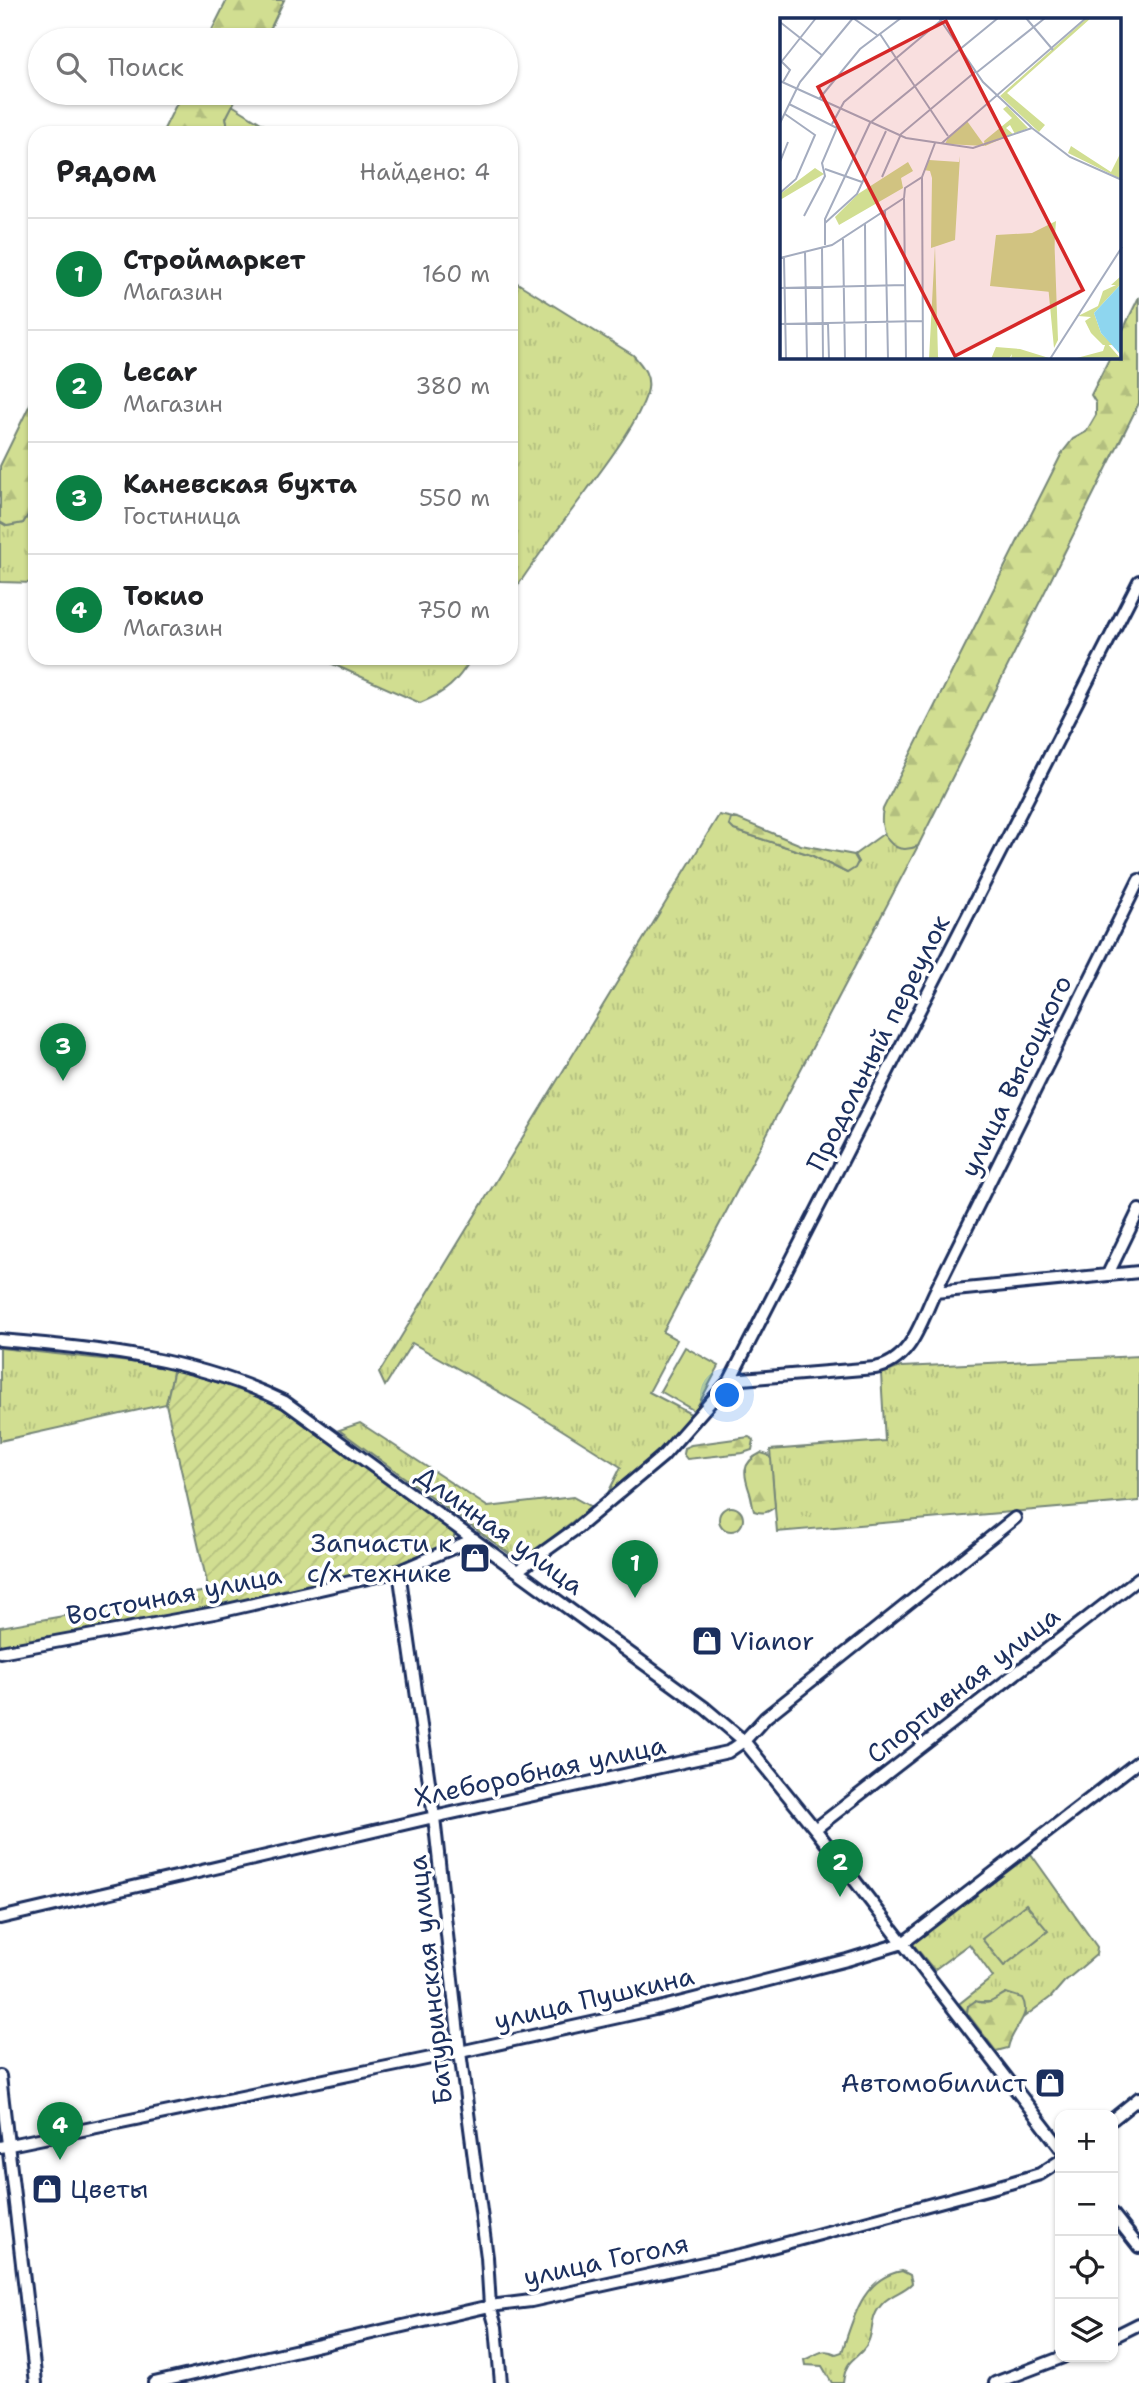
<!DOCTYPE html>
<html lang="ru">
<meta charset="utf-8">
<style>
body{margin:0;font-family:"Shantell Sans",sans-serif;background:#f6f6f6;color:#202124}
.controls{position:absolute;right:21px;bottom:21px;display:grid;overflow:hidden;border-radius:14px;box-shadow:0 2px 5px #0004}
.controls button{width:63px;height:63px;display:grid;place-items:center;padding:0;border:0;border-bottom:2px solid #e0e0e0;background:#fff;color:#202124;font:35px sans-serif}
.you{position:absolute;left:728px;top:1396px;width:24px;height:24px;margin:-18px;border:5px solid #fff;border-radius:50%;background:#1a73e8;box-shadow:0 0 0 10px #1a73e833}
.badge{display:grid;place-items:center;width:46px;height:46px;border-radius:50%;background:#0b8043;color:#fff;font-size:23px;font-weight:700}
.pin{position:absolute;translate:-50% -58px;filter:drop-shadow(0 2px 4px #0008)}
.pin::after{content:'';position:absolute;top:37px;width:24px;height:21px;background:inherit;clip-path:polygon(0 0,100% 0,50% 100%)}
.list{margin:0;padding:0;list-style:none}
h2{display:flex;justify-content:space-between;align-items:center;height:91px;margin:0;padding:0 28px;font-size:30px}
h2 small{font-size:23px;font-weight:400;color:#757577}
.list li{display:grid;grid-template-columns:46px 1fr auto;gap:21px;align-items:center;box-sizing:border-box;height:112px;padding:0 28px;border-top:2px solid #e0e0e0}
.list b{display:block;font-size:26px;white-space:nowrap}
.list p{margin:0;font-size:23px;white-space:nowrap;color:#757577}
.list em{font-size:23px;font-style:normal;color:#757577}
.icon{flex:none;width:38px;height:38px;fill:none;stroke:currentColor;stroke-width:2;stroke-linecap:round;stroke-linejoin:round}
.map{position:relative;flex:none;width:1139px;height:2383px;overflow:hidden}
.search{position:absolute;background:#fff;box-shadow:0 2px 5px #0004;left:28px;top:28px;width:490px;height:77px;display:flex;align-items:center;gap:18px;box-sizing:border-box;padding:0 24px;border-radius:38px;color:#757577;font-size:26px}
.panel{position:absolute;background:#fff;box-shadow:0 2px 5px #0004;left:28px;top:126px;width:490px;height:539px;border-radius:21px}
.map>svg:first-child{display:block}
.grass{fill:url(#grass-tufts);stroke:#768678;stroke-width:2}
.forest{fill:url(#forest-firs);stroke:#768678;stroke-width:2}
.garden{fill:url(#garden-furrows);stroke:#768678;stroke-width:2}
.pitch{fill:#d1de91;stroke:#768678;stroke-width:2}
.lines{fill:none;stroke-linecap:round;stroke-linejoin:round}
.minor-casing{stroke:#1b2f5e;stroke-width:16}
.minor{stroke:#fff;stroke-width:10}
.labels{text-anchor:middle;stroke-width:7;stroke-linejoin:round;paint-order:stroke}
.street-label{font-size:26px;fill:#1b2f5e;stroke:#fff}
.poi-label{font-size:26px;fill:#1b2f5e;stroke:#fff;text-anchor:end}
.inset-road{fill:none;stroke:#a4acbf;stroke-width:2}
.view{fill:#d62828;fill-opacity:0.15;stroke:#d62828;stroke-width:3.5}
.inset-edge{fill:none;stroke:#1b2f5e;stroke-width:3.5}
</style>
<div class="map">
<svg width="1139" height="2383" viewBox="0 0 1139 2383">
<defs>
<pattern id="grass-tufts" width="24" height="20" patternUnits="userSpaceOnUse" patternTransform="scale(1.75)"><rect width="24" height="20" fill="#d1de91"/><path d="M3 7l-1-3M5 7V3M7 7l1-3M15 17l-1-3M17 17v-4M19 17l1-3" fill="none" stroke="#b3bf7f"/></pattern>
<pattern id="forest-firs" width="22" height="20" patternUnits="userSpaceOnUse" patternTransform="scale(1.75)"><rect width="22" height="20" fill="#d1de91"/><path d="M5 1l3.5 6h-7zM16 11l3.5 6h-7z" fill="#b3bf7f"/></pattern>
<pattern id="garden-furrows" width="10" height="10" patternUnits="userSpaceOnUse" patternTransform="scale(1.75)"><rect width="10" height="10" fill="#d1de91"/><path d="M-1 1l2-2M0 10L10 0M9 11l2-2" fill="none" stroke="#b3bf7f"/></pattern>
</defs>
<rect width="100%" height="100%" fill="#fff"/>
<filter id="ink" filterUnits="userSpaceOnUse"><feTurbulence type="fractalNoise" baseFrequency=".0143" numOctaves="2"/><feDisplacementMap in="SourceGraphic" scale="14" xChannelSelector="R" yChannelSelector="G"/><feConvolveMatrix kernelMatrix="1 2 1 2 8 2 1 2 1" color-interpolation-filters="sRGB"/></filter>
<g filter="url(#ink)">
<path class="grass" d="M 232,105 L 277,133 L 229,133 L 226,118 Z
M 511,279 L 633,355 C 643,366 652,377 647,393 C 637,424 606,464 587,490 C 561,525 534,560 511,596 Z
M 35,504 L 35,583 L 0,582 L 0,522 L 7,526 L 23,523 Z
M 319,658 L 472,658 C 456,683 447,692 420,703 Z
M 719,815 L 738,819 L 731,820 L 734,830 L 811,855 L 847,873 L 858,863 L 854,855 L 883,834 C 891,844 905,851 918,846 L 663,1332 L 677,1340 L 649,1392 L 693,1415 C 667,1444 639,1470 608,1493 L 621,1467 L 524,1406 L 412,1343 L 385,1386 L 379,1373 Z
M 0,1348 L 130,1362 L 174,1369 L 166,1404 L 0,1441 Z
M 1139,1356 L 1139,1501 L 777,1532 L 770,1450 L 885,1441 L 881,1374 L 901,1367 Z
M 360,1423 L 488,1507 L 573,1497 L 591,1507 L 525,1559 L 518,1560 L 339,1430 Z
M 207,1591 L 213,1609 L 0,1650 L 0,1627 Z
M 1031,1854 L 1097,1947 L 1096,1955 L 1064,1982 L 1051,1997 L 1024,2017 L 1026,2010 L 1006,1993 L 992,2002 L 980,2002 L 968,2006 L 967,2013 L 959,2004 L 993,1977 L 969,1944 L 934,1970 L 912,1943 Z
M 902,2271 L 910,2275 L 912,2283 C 905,2291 894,2293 885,2301 C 867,2318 876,2331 866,2346 C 855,2362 846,2357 843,2383 L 832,2383 L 822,2366 L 805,2365 L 804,2360 C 817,2355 822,2347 836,2354 L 842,2352 C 853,2319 862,2278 902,2271 Z"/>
<path class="forest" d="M 227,0 L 284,0 L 265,40 L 207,40 Z
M 182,93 L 239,93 L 226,118 L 229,133 L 162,133 Z
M 1139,297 L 1139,403 L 918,846 C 891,857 878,833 883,809 L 1062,453 L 1073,439 L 1086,432 L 1096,415 L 1096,403 L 1091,395 L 1110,357 L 1120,357 L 1120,336 Z
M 35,394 L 35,504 L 23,523 L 7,526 L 0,522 L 0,466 Z
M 731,819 L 738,819 L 801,845 L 854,855 L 858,862 L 855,868 L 847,873 L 811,855 L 734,830 L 729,825 Z
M 749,1437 L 754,1440 L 752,1450 L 743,1453 L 687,1459 L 683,1454 L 684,1448 L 691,1445 Z
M 761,1453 L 768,1455 L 771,1459 L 775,1507 C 767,1513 763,1514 754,1511 C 752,1505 752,1499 750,1493 C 744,1476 740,1463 761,1453 Z
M719 1519a12 12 0 1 1 24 0a12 12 0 1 1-24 0Z
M 1006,1993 L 1022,1998 C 1033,2016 1011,2029 1008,2048 L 996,2051 L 967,2013 L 968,2006 L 975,2001 C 992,2006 992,2000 1006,1993 Z"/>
<path class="garden" d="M 174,1369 L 262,1396 L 279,1406 L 450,1526 L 455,1531 L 453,1542 L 394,1568 L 213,1609 L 166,1404 Z"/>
<path class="pitch" d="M 685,1347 L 719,1366 L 695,1411 L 660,1391 Z
M 1026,1904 L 1048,1931 L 1004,1966 L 982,1939 Z"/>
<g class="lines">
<g class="minor-casing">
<path id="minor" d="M 1108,1274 L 1139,1210
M 935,1292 L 1139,880
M 0,1340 C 98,1348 196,1358 285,1402 L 705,1708 L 744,1741 L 815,1829 L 1060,2147
M 730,1380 L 1139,581
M 399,1571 L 434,1817 L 460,2052 L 487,2257 L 490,2306 L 496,2327 L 501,2383
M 517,1571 L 577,1528 L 663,1456 L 730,1380 L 875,1368 C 911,1362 921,1321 935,1292 L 1139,1272
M 0,1652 L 214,1613 L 399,1571 L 474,1539
M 815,1829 L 1139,1578
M 0,1918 L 434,1817 L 728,1752 L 744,1741 L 766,1717 L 1015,1518
M 0,2076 L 36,2383
M 1113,2119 L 1139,2098
M 0,2147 L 460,2052 L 655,2009 L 847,1960 L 903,1943 L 1139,1761
M 1113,2214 L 1139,2247
M 1113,2337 L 1139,2324
M 154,2383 L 490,2306 L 531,2301 L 749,2253 L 1010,2183 L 1040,2174 L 1060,2161
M 995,2383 L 1063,2357"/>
</g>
<use href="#minor" class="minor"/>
</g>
</g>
<defs>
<g id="shop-square" transform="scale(1.575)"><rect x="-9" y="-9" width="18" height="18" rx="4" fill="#1b2f5e" stroke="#fff"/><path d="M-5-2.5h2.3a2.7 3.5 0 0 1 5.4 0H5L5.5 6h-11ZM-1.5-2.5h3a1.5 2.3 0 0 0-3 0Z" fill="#fff"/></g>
</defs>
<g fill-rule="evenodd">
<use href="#shop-square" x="475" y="1558"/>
<use href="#shop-square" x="707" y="1641"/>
<use href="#shop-square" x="1050" y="2083"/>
<use href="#shop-square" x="47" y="2189"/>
</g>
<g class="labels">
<g class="street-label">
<text transform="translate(878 1043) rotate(-63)" y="9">Продольный переулок</text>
<text transform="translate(1016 1076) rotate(-64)" y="9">улица Высоцкого</text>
<text transform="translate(500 1530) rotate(36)" y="9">Длинная улица</text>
<text transform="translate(174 1595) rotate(-11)" y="9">Восточная улица</text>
<text transform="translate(963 1685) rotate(-38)" y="9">Спортивная улица</text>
<text transform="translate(540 1771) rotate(-12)" y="9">Хлеборобная улица</text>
<text transform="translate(430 1980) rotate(-96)" y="9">Батуринская улица</text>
<text transform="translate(594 1998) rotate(-13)" y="9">улица Пушкина</text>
<text transform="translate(606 2260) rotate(-12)" y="9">улица Гоголя</text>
</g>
<g class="poi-label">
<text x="452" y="1552">Запчасти к<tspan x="452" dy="30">с/х технике</tspan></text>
<text x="730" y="1650" text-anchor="start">Vianor</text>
<text x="1027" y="2092">Автомобилист</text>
<text x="70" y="2198" text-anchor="start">Цветы</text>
</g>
</g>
<g transform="translate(780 18)">
<rect width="341" height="341" fill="#fff"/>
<path d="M 307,0 L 311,0 L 227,75 L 265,107 L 259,114 L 220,78 ZM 227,88 L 248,110 L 235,116 L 230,107 L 226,110 L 233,116 L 205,128 L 204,123 L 232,100 L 223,91 ZM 291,128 L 331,154 L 341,134 L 341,161 L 288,135 ZM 180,138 L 175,222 L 151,230 L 152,160 L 150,153 L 144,152 L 149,142 L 179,144 ZM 128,144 L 133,153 L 121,160 L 123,170 L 59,207 L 55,199 L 78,176 ZM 276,203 L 271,274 L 210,268 L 216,217 L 252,215 ZM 326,324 L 341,341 L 293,341 L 323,333 Z" fill="#d1de91"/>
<path d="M 35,150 L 44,156 L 0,182 L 0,176 ZM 274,213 L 278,322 L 274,330 L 268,267 ZM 155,228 L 158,339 L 161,341 L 149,341 Z" fill="#d1de91"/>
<path d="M 341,258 L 341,266 L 314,295 L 321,315 L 338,332 L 341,338 L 333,327 L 323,327 L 311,315 L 305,303 L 311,299 L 298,298 L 318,288 L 323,273 L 336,267 L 331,267 ZM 216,329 L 240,331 L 269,340 L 231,341 L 232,336 L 229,341 L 211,341 Z" fill="#d1de91"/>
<path d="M 187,103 L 205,128 L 165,126 L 169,118 Z" fill="#d1de91"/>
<path d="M 341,266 L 342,266 L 341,337 L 321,315 L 314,295 Z" fill="#8ed6ef"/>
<path class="inset-road" d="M 73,0 L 97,17M 159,0 L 203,64 L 252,110 L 290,139 L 342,162M 246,0 L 273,32M 0,4 L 43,38M 100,16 L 168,118M 1,43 L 10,52 L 3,64M 2,43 L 36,0M 196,55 L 265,0M 0,63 L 126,120 L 193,130 L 252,110M 39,81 L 80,31 L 121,0M 9,86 L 57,110 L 42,145 L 45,158 L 24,198M 0,105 L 20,64 L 73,0M 52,106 L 64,84 L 164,0M 162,125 L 306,0M 0,144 L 8,124M 45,151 L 82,164M 102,159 L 121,116 L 195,54M 142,159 L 143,341M 0,175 L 16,161 L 35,117 L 5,96M 124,181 L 126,341M 105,193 L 108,341M 45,205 L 77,176 L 106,113M 85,206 L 86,341M 63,221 L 65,341M 45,227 L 45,201 L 90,105 L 218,0M 42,229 L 43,341M 25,233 L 27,341M 4,239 L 6,341M 0,240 L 52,227 L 124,180 L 125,170 L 142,159 L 155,125M 0,270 L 125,267M 48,305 L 49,341M 0,306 L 142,303M 270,341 L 342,229"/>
<path class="view" d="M 166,3 L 303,272 L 175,338 L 38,69 Z"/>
<rect width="341" height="341" class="inset-edge"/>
</g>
</svg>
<div class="controls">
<button>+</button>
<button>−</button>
<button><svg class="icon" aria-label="locate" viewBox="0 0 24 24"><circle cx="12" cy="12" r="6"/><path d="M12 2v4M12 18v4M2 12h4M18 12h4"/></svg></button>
<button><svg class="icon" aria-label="layers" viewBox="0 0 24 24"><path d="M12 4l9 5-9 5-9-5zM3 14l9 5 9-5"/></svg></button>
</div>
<div class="you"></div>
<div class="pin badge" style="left:635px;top:1598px">1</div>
<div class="pin badge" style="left:840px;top:1897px">2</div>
<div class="pin badge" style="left:63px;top:1081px">3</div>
<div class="pin badge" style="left:60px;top:2160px">4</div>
<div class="search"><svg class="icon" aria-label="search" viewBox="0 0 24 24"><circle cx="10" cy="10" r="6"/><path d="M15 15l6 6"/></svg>Поиск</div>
<section class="panel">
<h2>Рядом<small>Найдено: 4</small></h2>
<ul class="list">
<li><span class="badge">1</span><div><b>Строймаркет</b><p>Магазин</p></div><em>160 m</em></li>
<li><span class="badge">2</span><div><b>Lecar</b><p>Магазин</p></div><em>380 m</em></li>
<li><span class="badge">3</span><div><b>Каневская бухта</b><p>Гостиница</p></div><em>550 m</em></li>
<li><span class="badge">4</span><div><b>Токио</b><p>Магазин</p></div><em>750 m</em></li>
</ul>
</section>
</div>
